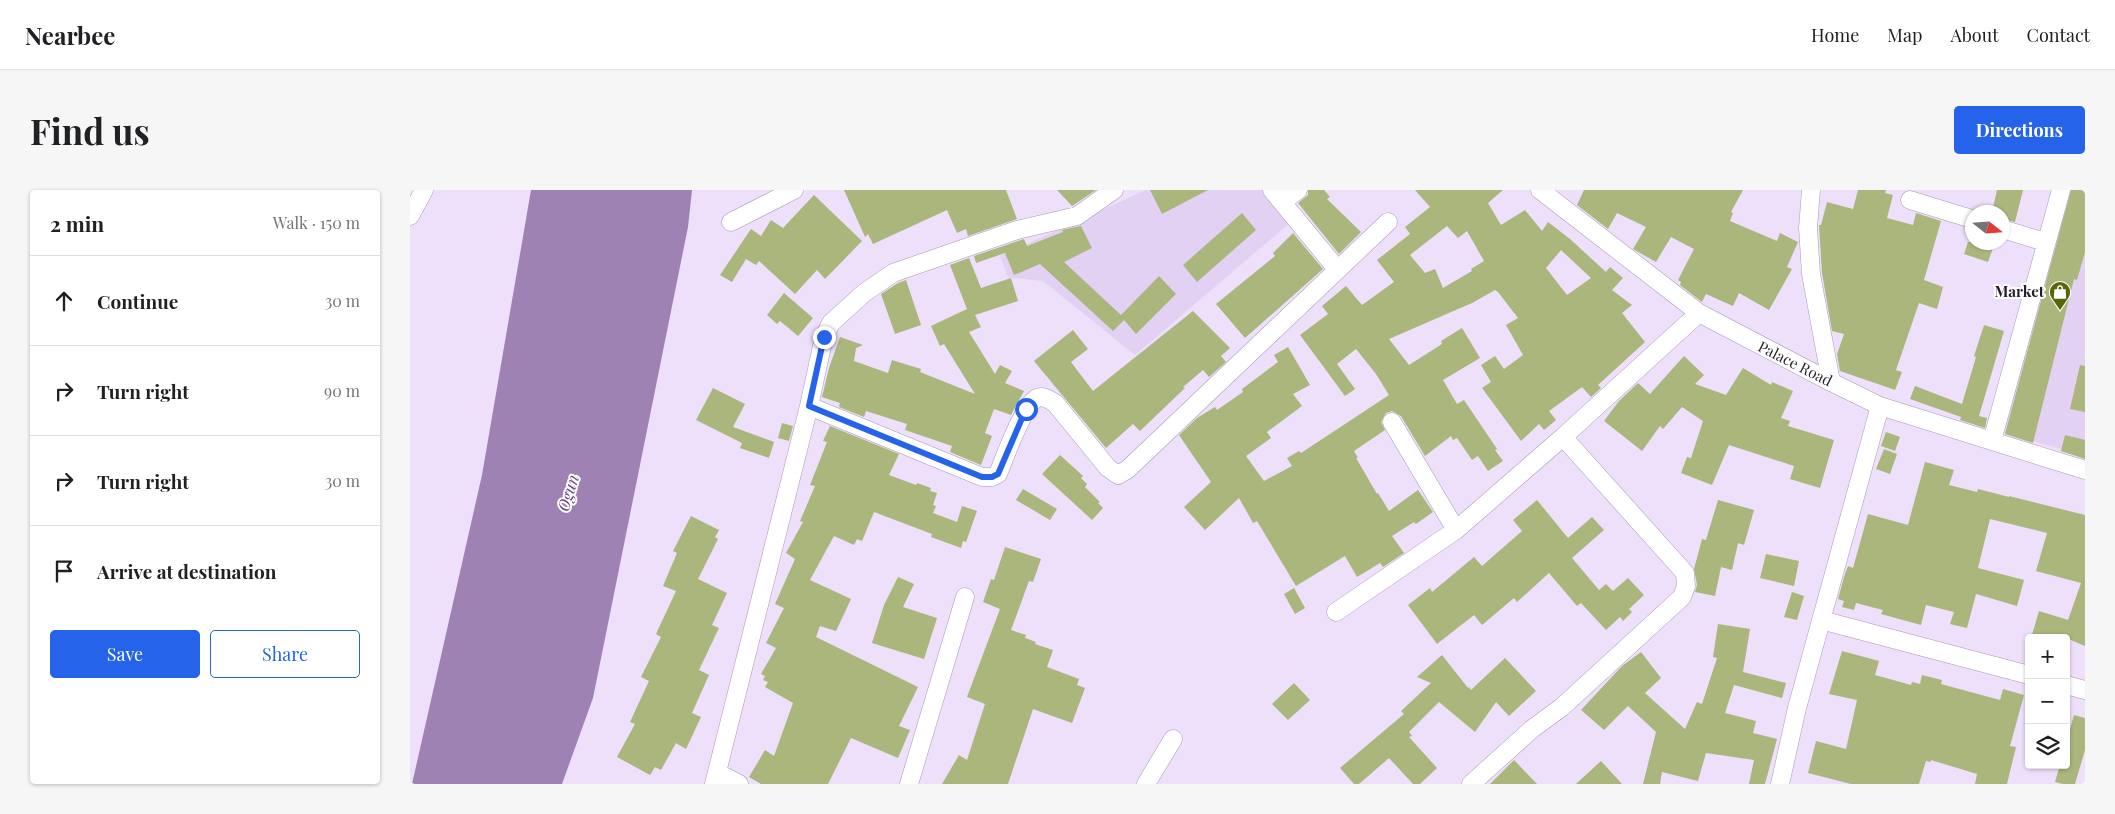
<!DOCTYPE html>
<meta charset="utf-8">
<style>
body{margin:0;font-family:"Playfair Display",serif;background:#f6f6f6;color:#202124}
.controls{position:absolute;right:15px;bottom:15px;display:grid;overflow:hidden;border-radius:5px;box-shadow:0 1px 4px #0004}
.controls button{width:45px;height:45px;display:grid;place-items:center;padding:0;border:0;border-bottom:1px solid #e0e0e0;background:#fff;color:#202124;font:25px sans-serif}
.compass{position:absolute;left:1555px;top:15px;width:45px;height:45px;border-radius:50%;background:#fff;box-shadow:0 1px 4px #0004;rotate:107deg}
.stop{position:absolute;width:15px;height:15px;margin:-11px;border:4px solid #2563eb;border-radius:50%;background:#fff}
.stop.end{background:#2563eb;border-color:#fff;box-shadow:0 1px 5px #0008}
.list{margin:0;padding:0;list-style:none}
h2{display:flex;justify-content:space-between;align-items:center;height:65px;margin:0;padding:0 20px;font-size:21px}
h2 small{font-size:16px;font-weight:400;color:#757577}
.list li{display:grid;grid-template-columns:32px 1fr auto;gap:15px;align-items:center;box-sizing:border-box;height:90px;padding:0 20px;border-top:1px solid #e0e0e0}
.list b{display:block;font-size:19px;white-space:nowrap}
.list em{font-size:16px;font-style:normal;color:#757577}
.actions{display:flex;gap:10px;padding:15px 20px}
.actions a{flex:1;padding:11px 0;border:1px solid #2563eb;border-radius:5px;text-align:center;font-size:18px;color:#2563eb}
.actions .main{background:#2563eb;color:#fff}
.icon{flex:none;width:28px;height:28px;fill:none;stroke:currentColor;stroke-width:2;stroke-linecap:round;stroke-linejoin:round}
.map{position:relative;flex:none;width:1675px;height:594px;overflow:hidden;border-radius:5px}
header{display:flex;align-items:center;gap:30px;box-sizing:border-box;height:70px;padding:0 25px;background:#fff;border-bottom:1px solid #e0e0e0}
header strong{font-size:24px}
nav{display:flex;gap:28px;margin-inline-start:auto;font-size:18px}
.intro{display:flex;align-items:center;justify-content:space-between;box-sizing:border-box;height:120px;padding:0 30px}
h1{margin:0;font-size:35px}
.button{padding:12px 22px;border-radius:5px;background:#2563eb;color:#fff;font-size:18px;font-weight:700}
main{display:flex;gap:30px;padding:0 30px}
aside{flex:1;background:#fff;border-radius:5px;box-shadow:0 1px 4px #0004}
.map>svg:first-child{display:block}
.built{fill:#e3d1f3}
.water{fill:#9e82b4}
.building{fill:#aab67c;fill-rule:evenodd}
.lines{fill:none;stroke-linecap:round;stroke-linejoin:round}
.minor-casing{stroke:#a89ab4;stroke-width:19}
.minor{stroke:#fff;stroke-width:18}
.route{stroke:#2563eb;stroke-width:6}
.labels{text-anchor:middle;stroke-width:4;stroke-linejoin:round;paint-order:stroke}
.poi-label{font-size:15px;font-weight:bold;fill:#231d27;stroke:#fff;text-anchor:end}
.street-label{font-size:15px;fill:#231d27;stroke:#fff}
.water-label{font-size:16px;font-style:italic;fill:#674283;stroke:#fff}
</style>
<header>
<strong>Nearbee</strong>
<nav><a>Home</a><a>Map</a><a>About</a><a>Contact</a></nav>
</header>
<div class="intro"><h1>Find us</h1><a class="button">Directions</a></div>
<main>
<aside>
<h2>2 min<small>Walk · 150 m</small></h2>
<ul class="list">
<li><svg class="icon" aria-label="ahead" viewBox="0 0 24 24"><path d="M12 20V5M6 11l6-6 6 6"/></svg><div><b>Continue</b></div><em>30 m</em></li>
<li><svg class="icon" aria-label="right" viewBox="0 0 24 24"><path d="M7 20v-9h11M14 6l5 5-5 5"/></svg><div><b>Turn right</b></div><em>90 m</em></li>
<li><svg class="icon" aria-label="right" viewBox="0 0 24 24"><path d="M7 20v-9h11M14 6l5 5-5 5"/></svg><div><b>Turn right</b></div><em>30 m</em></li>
<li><svg class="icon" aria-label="arrive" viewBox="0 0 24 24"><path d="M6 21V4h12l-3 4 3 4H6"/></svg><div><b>Arrive at destination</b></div></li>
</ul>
<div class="actions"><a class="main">Save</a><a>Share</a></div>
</aside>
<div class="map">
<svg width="1675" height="594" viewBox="0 0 1675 594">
<rect width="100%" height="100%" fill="#eedffb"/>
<path class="built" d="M 736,0 L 854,0 L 881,32 L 725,165 L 633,91 L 598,87 L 590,66 Z
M 1659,0 L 1675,0 L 1675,266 L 1591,242 Z"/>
<path class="water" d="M 121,0 L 282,0 L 278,37 L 183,508 L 152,594 L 2,594 L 72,285 Z"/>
<path class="building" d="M 434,0 L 596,0 L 607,29 L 558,46 L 556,39 L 547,43 L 537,20 L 463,54 L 458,44 L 455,47 Z
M 647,0 L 686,0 L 662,16 Z
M 740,0 L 798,0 L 752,24 Z
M 898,0 L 914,0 L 920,7 L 917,9 L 951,42 L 929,64 L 888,13 L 898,5 Z
M 1005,0 L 1093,0 L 1078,13 L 1091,35 L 1115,20 L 1132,41 L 1138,32 L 1160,49 L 1196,82 L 1200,77 L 1213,88 L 1202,100 L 1222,115 L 1212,123 L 1235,152 L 1188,195 L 1191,198 L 1181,207 L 1172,197 L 1139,221 L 1146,230 L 1134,240 L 1129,234 L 1111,251 L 1072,198 L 1081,192 L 1071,175 L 1085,166 L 1094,179 L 1113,165 L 1096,135 L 1108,128 L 1088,102 L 1085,100 L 1062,113 L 979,149 L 999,175 L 1032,154 L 1031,151 L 1052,138 L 1070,168 L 1033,190 L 1047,214 L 1054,210 L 1087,259 L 1085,260 L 1093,271 L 1078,281 L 1068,266 L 1062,270 L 1047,248 L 1043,250 L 1041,246 L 1015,266 L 991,226 L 982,221 L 976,223 L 971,232 L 975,240 L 944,261 L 948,268 L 946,268 L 967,304 L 968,303 L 979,321 L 1008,300 L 1023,322 L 1006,334 L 1004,332 L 982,346 L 994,363 L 973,377 L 970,373 L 947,387 L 935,366 L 886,396 L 847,331 L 843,333 L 829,308 L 795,340 L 774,317 L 801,292 L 769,245 L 787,228 L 805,217 L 807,220 L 833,202 L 832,199 L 868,172 L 864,165 L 878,157 L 900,195 L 883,204 L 892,216 L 857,242 L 861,248 L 836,266 L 854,291 L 882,276 L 877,268 L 889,261 L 891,263 L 979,205 L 966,184 L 946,159 L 927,174 L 945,199 L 935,206 L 890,145 L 918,124 L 912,116 L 936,96 L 952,115 L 984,92 L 967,70 L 1000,44 L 995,37 L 1020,17 ZM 1037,36 L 1048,48 L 1057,41 L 1074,71 L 1061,79 L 1062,81 L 1033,98 L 1025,79 L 1015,83 L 1000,65 ZM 1151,60 L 1181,88 L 1157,105 L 1136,78 Z
M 1174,0 L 1333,0 L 1321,22 L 1323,23 L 1320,31 L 1367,51 L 1370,43 L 1388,52 L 1377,77 L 1382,79 L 1359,120 L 1329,103 L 1323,116 L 1296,104 L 1292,112 L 1270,95 L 1271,92 L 1268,90 L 1284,59 L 1261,47 L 1246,72 L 1223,59 L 1236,37 L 1207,23 L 1198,39 L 1167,15 Z
M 1448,0 L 1476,0 L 1475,3 L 1483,5 L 1477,28 L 1503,35 L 1506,23 L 1531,31 L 1514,90 L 1533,97 L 1527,119 L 1509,113 L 1486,180 L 1492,182 L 1485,200 L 1430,181 L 1427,164 L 1434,144 L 1422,141 L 1412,83 L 1409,35 L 1411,35 L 1417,12 L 1443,19 Z
M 1587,0 L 1613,0 L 1605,32 L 1592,29 L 1592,22 L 1582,22 Z
M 1661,0 L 1675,0 L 1675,62 L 1667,90 L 1664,89 L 1623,253 L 1595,244 Z
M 404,5 L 452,51 L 415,89 L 407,80 L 385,104 L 349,71 L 346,75 L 336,69 L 322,92 L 310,85 L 341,39 L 351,46 L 361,30 L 373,38 Z
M 832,23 L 846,40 L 787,92 L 773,75 Z
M 671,36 L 682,58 L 654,72 L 711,125 L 749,86 L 766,104 L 726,144 L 714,130 L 703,141 L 630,74 L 604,85 L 595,63 L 566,73 L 564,66 L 614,49 L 617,56 L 653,42 L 652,40 Z
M 883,43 L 913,79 L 835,148 L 806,114 L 865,66 L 863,63 Z
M 1558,52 L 1585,52 L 1578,72 L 1554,64 Z
M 559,68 L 571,98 L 601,88 L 608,111 L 565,125 L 571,137 L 559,142 L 585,184 L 590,175 L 602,181 L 595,193 L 614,201 L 601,225 L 584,219 L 575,243 L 582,246 L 571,275 L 540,262 L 542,256 L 495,240 L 497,234 L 456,221 L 454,227 L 429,217 L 430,213 L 412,207 L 419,178 L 430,147 L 453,155 L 446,158 L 444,171 L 478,183 L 482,170 L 511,179 L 510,182 L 565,204 L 534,154 L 530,156 L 521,136 L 557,119 L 540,75 Z
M 496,90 L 511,135 L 485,144 L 471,104 L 488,93 Z
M 374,103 L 403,128 L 388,146 L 370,131 L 367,134 L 357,125 Z
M 783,121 L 820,158 L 811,166 L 816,172 L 799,187 L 793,180 L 773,197 L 775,198 L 730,241 L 723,234 L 696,258 L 624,171 L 663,140 L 678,159 L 661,172 L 683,201 Z
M 1574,135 L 1594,141 L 1569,226 L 1577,228 L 1575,238 L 1550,230 L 1551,227 L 1500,209 L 1505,196 L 1552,214 L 1566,167 L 1564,166 Z
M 1274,166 L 1294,185 L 1285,194 L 1316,205 L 1333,178 L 1361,195 L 1362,192 L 1383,201 L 1371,228 L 1380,231 L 1378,236 L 1424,250 L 1410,298 L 1380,289 L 1384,276 L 1319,255 L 1302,295 L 1271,283 L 1277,267 L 1281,268 L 1293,231 L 1272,217 L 1253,239 L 1250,236 L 1232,261 L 1194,231 L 1209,211 L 1228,193 L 1240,204 Z
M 1670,175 L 1675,176 L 1675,222 L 1660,219 Z
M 303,198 L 335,214 L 323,237 L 364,252 L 359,268 L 330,258 L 332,253 L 286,230 Z
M 372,233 L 383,236 L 379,251 L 368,248 Z
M 420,236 L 489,264 L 479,285 L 506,295 L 507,293 L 521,298 L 520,301 L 527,303 L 523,315 L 526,316 L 523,323 L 547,332 L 552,316 L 567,321 L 556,352 L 553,351 L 551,358 L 521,347 L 522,344 L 464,322 L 452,351 L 447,349 L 444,355 L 424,346 L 400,390 L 441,409 L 426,441 L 410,436 L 406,447 L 508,497 L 489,536 L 500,540 L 488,568 L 441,548 L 418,594 L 351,594 L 339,587 L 355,560 L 364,566 L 383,513 L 355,497 L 358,492 L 353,490 L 355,486 L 351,484 L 366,458 L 356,453 L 374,418 L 365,414 L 385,369 L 376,363 L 393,332 L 390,331 L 405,296 L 400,295 L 417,252 L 413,251 Z
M 1476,242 L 1490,247 L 1485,261 L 1471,256 Z
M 1655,245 L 1675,250 L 1675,269 L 1651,261 Z
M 1474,259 L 1487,264 L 1480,284 L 1466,279 Z
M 650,265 L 673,286 L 671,288 L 677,294 L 675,297 L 690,312 L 688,313 L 693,318 L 682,330 L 632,284 Z
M 1515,272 L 1544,280 L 1539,295 L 1567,302 L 1568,299 L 1599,307 L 1599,306 L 1675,325 L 1675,456 L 1656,448 L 1621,448 L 1629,421 L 1658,430 L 1671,393 L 1626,381 L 1637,343 L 1580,329 L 1568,378 L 1614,390 L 1607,416 L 1566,404 L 1557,438 L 1540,434 L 1544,422 L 1516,415 L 1511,435 L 1471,424 L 1473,420 L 1446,413 L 1444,420 L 1432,417 L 1434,411 L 1428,409 L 1434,387 L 1438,376 L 1443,378 L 1458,324 L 1498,335 Z
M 613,299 L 647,319 L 640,330 L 606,310 Z
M 1127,310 L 1158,348 L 1182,327 L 1194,340 L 1162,368 L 1189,400 L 1196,394 L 1203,401 L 1218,388 L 1234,405 L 1219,419 L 1222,422 L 1213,431 L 1210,427 L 1196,440 L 1171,413 L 1167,416 L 1139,383 L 1107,412 L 1104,408 L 1072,435 L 1064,425 L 1027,454 L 998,415 L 1020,398 L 1022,402 L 1064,367 L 1072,376 L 1112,341 L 1103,330 Z
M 1308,310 L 1344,320 L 1334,355 L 1328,353 L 1322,380 L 1311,377 L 1305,406 L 1285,402 L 1287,395 L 1284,379 L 1292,349 L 1296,350 Z
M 281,326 L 309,340 L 305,347 L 308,349 L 288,389 L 317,403 L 302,435 L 309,438 L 289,480 L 299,485 L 282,523 L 291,527 L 276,559 L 266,553 L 251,580 L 245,577 L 240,585 L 207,567 L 225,534 L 220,532 L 239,491 L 231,487 L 251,447 L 246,444 L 266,401 L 253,396 L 267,363 L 263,361 Z
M 595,357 L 631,369 L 623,392 L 619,391 L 601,440 L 616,445 L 615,448 L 626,452 L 625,454 L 643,460 L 637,477 L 669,489 L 667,495 L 675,498 L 662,533 L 623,519 L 598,594 L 532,594 L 549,565 L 557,570 L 575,514 L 557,507 L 590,419 L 573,412 L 581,389 L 584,390 Z
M 1356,364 L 1389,371 L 1384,396 L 1350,388 Z
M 488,387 L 504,394 L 493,417 L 527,428 L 514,469 L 462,453 L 474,415 Z
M 884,398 L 895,418 L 885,424 L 874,404 Z
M 1382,402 L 1394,406 L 1387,430 L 1374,427 Z
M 1308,434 L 1340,439 L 1333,482 L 1376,493 L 1372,508 L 1324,495 L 1315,523 L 1346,531 L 1343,543 L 1367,549 L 1355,594 L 1339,594 L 1344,570 L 1296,563 L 1288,591 L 1252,582 L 1250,594 L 1233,594 L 1246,542 L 1218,516 L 1194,540 L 1171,520 L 1212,476 L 1231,462 L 1251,488 L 1235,503 L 1275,539 L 1287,512 L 1292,514 L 1307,468 L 1303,467 Z
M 1432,461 L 1469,471 L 1465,485 L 1501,495 L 1502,492 L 1510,494 L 1512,485 L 1532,490 L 1531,494 L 1590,510 L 1593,499 L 1614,505 L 1600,556 L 1606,557 L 1597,594 L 1565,594 L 1567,584 L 1521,570 L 1521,572 L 1516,571 L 1509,594 L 1441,594 L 1398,583 L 1406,551 L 1436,559 L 1447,510 L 1419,504 Z
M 1032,465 L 1058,498 L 1059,497 L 1061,500 L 1095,468 L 1126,501 L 1099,526 L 1086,512 L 1065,542 L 1029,512 L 999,542 L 1002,546 L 999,547 L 1027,578 L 1010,594 L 1003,594 L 979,568 L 949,594 L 944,594 L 930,578 L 994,524 L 991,521 L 1021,493 L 1007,487 Z
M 884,493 L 900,510 L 878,530 L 862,514 Z
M 1664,525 L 1675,528 L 1675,560 L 1665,594 L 1653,594 L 1645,592 L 1650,575 L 1656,575 L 1656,553 Z
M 1104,570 L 1127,594 L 1080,594 Z
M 1191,571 L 1212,594 L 1166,594 Z"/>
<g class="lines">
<g class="minor-casing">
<path id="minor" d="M 862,0 L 927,79
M 1130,0 L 1289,123 L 1421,192 L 1470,216 L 1675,280
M 1401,0 L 1398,38 L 1401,84 L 1421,192
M 1500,10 L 1562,29
M 872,12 L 888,0
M 0,26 L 14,0
M 321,32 L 384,0
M 1592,39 L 1635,52
M 399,216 L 572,287 L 582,287 L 588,284 C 594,269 614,214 627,208 C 634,205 639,210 645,213 L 698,278 L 708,285 L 718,279 L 978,32
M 982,232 L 1046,340
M 1582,251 L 1651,0
M 926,422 L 1046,340 L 1153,247 L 1289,123
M 1411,430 L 1619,485
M 1656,495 L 1675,500
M 308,583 L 329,594
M 304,594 L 399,216 L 414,147 L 421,133 L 454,103 L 483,83 L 607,40 L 667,26 L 704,0
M 499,594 L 555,407
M 736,594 L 763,549
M 1061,594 L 1122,539 L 1152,517 L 1272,407 L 1276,396 L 1275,383 L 1153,247
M 1370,594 L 1387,518 L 1470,216"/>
</g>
<use href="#minor" class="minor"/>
</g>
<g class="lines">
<path class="route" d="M 414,147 L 399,216 L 572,287 L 582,287 L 588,284 L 616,219"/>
</g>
<defs>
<g id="shop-pin" transform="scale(1.125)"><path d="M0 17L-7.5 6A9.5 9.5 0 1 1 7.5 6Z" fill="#596507" stroke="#fff"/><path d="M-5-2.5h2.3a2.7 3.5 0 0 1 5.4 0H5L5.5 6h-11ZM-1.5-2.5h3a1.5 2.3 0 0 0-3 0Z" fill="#fff"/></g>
</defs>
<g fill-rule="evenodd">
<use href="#shop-pin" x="1650" y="102"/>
</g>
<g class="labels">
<g class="poi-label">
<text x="1634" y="107">Market</text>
</g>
<g class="street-label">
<text transform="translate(1385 174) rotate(27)" y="5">Palace Road</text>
</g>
<g class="water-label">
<text transform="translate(158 303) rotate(-73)" y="6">Ogun</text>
</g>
</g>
</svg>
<div class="controls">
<button>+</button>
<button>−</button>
<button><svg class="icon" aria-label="layers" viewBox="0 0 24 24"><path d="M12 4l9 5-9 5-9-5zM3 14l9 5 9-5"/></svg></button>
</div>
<svg class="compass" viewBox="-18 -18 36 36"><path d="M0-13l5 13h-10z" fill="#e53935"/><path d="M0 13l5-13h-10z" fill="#757577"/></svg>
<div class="stop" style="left:616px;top:219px"></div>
<div class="stop end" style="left:414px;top:147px"></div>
</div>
</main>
